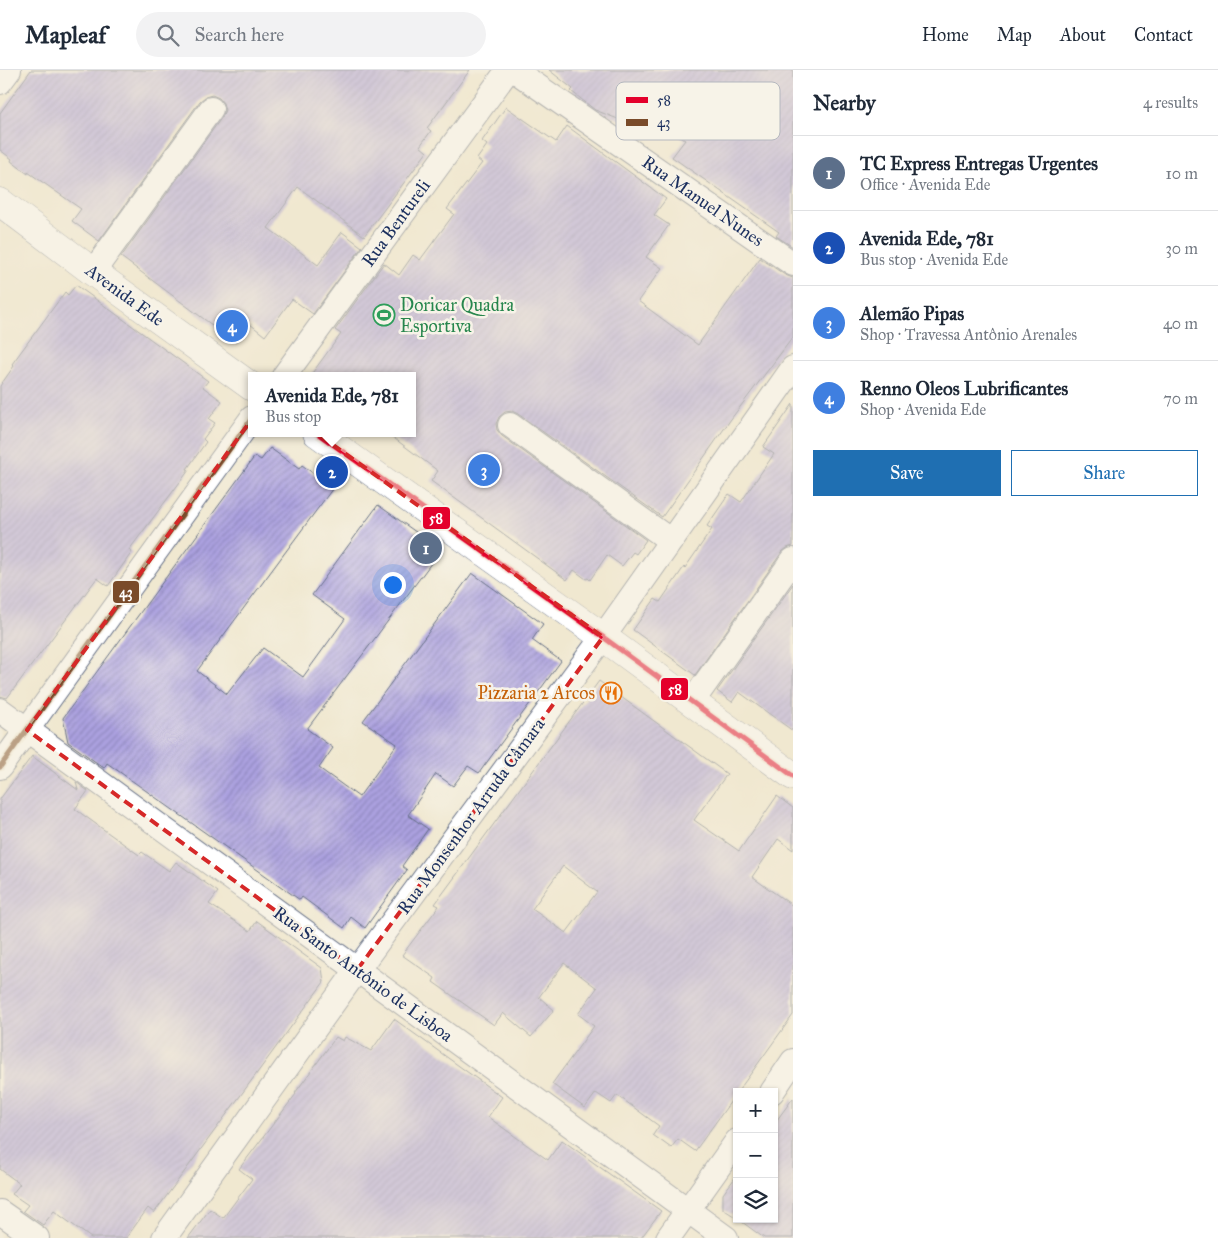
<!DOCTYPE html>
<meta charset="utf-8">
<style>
body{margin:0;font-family:"IM FELL Great Primer",serif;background:#f2f2f3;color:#1f2937}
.controls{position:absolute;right:15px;bottom:15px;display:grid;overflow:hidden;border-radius:0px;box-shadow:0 1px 4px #0004}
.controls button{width:45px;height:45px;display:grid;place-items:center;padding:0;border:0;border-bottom:1px solid #e0e1e3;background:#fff;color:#1f2937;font:25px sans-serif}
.you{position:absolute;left:392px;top:514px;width:18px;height:18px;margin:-12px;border:4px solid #fff;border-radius:50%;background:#1a73e8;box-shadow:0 0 0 8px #1a73e833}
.badge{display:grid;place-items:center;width:32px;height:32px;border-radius:50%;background:#1f6fb2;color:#fff;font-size:16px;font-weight:700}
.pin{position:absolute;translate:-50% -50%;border:2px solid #fff;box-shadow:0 1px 5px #0006}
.popup{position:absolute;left:248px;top:302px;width:168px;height:65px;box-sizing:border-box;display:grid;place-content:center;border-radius:0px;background:#fff;filter:drop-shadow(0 1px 4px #0005);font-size:16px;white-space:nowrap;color:#747a83}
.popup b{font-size:19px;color:#1f2937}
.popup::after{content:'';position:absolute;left:50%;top:100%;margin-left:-10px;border:10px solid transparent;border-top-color:#fff}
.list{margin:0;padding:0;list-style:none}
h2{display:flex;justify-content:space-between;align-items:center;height:65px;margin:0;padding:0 20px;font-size:21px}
h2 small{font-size:16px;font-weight:400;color:#747a83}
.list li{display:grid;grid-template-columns:32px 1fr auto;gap:15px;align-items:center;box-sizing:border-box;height:75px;padding:0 20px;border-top:1px solid #e0e1e3}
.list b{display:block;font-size:19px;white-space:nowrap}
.list p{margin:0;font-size:16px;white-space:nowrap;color:#747a83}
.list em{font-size:16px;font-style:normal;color:#747a83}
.actions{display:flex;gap:10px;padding:15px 20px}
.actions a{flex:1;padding:11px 0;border:1px solid #1f6fb2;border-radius:0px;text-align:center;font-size:18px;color:#1f6fb2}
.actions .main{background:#1f6fb2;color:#fff}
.icon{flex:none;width:28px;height:28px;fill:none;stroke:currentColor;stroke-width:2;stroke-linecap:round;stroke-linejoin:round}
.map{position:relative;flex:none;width:793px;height:1168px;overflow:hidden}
header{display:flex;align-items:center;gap:30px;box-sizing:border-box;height:70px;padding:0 25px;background:#fff;border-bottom:1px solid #e0e1e3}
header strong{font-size:24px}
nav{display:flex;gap:28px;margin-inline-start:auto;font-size:18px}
.search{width:350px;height:45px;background:#f2f2f3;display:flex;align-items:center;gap:12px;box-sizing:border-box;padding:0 18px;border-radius:28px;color:#747a83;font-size:19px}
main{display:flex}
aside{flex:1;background:#fff}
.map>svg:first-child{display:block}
.building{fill:url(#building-hatch);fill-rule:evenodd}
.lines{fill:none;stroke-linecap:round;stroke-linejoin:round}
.minor-casing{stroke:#667086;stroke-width:26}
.secondary-casing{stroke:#667086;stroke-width:29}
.minor{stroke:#fff;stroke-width:24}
.secondary{stroke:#fff;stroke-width:28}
.bus-1-casing{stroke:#f7f3e8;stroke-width:9}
.bus-2-casing{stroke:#f7f3e8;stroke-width:9}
.bus-1{stroke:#e4002b;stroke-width:5}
.bus-2{stroke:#7a4b2a;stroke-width:5}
.marked{fill:none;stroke:#d62828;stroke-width:4;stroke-dasharray:10 6;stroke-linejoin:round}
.labels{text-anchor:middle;stroke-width:5;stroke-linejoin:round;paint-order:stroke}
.street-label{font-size:18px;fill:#1b2f5e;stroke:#f7f3e8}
.leisure-label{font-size:18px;fill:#27864d;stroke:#f7f3e8;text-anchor:start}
.food-label{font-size:18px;fill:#c56008;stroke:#f7f3e8;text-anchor:end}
.key{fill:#f7f3e8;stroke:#b5b8bf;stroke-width:1}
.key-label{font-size:14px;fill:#1b2f5e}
.line-badge{stroke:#f7f3e8;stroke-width:2}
.badge-label{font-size:14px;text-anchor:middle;font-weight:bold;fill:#fff}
</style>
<header>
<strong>Mapleaf</strong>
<div class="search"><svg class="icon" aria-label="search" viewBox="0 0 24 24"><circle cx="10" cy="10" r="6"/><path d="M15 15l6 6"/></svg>Search here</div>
<nav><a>Home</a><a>Map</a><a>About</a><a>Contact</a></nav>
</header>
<main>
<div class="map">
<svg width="793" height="1168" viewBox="0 0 793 1168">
<defs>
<pattern id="building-hatch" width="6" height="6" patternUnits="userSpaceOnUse" patternTransform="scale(1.25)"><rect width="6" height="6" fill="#aca1e0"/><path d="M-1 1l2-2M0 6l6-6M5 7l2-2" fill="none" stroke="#8b84b9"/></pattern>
</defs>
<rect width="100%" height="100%" fill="#f7f3e8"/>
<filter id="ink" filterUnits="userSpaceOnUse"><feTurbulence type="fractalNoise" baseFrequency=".02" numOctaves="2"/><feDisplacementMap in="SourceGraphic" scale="10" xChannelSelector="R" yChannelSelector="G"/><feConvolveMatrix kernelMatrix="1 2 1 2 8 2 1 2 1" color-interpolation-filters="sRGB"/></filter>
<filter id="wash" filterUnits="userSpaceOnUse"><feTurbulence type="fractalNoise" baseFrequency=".0096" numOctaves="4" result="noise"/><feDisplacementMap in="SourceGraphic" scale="20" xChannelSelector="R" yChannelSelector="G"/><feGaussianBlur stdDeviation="1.12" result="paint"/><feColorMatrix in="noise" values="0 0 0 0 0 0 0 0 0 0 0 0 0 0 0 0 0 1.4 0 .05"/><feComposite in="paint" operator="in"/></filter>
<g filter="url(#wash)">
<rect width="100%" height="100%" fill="#f0e8d0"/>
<g id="blocks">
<path class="building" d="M 31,0 L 470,0 L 427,58 L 431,61 L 420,76 L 427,82 L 364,166 L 298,117 L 268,158 L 318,195 L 342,162 L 362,177 L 313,244 L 292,229 L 265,266 L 250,254 L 236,273 L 121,187 L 222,47 L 225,40 L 223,33 L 219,28 L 212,25 L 205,27 L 200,31 L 99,171 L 72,151 L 81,139 L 28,102 L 28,104 L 11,91 L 12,89 L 0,80 L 0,43 Z
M 549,0 L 793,0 L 793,177 L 776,166 L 779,162 L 672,87 L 685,70 L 653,46 L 650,49 L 635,36 L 623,51 L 595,40 L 571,21 L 573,19 Z
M 506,37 L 556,72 L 567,56 L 666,129 L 654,145 L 669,155 L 646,187 L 662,198 L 638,231 L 698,275 L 760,188 L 785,205 L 793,208 L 793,267 L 731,349 L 662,447 L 518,344 L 512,341 L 505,342 L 499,347 L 496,354 L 497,360 L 502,366 L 646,470 L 636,484 L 633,482 L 622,496 L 607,485 L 590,510 L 588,508 L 586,509 L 574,500 L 567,510 L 431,411 L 438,401 L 387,363 L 412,363 L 412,306 L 310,306 L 341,264 L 335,260 L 384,193 L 399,205 L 413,185 L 420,190 L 454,144 L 447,139 L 482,93 L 477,89 L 487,75 L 482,71 Z
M 76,215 L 208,311 L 203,317 L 222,331 L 209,349 L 215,353 L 203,369 L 206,372 L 187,399 L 189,400 L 129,480 L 132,482 L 108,516 L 97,508 L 7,628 L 0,626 L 0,316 L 14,296 L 12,294 L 20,283 L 65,222 L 68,225 Z
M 793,334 L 793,476 L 787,478 L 782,482 L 695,605 L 633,560 L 655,529 L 660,532 L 684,497 L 685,498 L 712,459 L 707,456 L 729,424 L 741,432 L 774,384 L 763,377 Z
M 270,378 L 299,399 L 302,395 L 333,418 L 197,601 L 227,624 L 263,578 L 303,607 L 345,549 L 312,525 L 378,435 L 441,480 L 307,659 L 333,678 L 319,698 L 359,727 L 397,674 L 363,651 L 472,503 L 543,554 L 532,570 L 561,591 L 479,703 L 468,696 L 453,716 L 436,704 L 408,745 L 428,759 L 402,796 L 407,800 L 365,858 L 351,847 L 344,858 L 302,827 L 300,830 L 107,693 L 104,698 L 68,672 L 63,648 L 255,386 L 261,390 Z
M 793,514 L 793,661 L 739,622 L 732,632 L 717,621 Z
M 599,611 L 727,704 L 694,750 L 739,781 L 777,726 L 793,738 L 793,780 L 778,769 L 752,807 L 793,836 L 793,945 L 695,1081 L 678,1069 L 671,1078 L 653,1065 L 659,1056 L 617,1025 L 611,1033 L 596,1023 L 585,1038 L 552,1014 L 594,956 L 578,944 L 597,918 L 564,893 L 539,927 L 554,940 L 531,967 L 503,943 L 494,955 L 433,912 L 435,908 L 402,885 L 439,836 L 435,834 ZM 563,796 L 597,822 L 566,863 L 532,839 Z
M 32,686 L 78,720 L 76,712 L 88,721 L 75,739 L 139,785 L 142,782 L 169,801 L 176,792 L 218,822 L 209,834 L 250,861 L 257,851 L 322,898 L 324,912 L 154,1143 L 148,1138 L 126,1168 L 91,1168 L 54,1141 L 43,1155 L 23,1141 L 28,1135 L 12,1124 L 20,1114 L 0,1099 L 0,729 Z
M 394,949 L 502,1027 L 488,1047 L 548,1090 L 562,1070 L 661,1141 L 641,1168 L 188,1168 L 210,1139 L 223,1148 L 252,1109 L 239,1099 L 296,1024 L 295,1023 L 336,967 L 343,971 L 345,967 L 371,981 Z
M 793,1028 L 793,1168 L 764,1168 L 738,1149 L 774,1149 L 774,1054 Z
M 737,1105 L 737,1148 L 723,1139 L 723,1124 Z"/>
</g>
</g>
<g filter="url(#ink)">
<use href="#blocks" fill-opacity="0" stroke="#667086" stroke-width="1"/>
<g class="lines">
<g class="minor-casing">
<path id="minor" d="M 514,0 L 793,194
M 0,12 L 9,0
M 93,202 L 211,39
M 284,306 L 508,0
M 510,355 L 671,471
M 692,632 L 793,490
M 0,640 L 726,1168
M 0,697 L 252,348
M 772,1022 L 793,991
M 0,1142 L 37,1168
M 164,1168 L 357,900 L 603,567 L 793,298
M 668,1168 L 737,1071"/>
</g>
<g class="secondary-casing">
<path id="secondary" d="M 0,132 L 93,202 L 252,317
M 317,363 L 603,567 L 793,706"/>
</g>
<use href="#minor" class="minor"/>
<use href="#secondary" class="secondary"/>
<g class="bus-1-casing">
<path id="bus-1" d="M 317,363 L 603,567 L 793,706"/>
</g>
<g class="bus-2-casing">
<path id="bus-2" d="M 0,697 L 252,348"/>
</g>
<use href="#bus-1" class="bus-1"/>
<use href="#bus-2" class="bus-2"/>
</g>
</g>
<path d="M0 0H793V1168H0ZM 267,328 L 603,567 L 357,900 L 27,660 Z" fill="#f0e8d0" fill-opacity=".55" fill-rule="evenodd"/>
<path class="marked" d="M 267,328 L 603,567 L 357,900 L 27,660 Z"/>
<defs>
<g id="stadium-ring" transform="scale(1.125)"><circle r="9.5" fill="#f7f3e8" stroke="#2e9e5b" stroke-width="1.5"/><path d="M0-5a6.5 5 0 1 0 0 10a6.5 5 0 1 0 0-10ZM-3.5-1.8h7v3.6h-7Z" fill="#2e9e5b"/></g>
<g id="restaurant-ring" transform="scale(1.125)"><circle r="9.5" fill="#f7f3e8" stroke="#e8710a" stroke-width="1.5"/><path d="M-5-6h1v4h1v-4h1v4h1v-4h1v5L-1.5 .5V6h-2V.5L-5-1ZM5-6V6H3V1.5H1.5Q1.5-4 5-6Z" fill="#e8710a"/></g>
</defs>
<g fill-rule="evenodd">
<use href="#stadium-ring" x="384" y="245"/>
<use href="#restaurant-ring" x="611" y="623"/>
</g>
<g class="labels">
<g class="street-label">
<text transform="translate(703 131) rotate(35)" y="6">Rua Manuel Nunes</text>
<text transform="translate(396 153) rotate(-54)" y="6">Rua Bentureli</text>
<text transform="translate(125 225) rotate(36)" y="6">Avenida Ede</text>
<text transform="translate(471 746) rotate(-54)" y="6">Rua Monsenhor Arruda Câmara</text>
<text transform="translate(363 904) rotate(36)" y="6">Rua Santo Antônio de Lisboa</text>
</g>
<g class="leisure-label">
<text x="400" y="241">Doricar Quadra<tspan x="400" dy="21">Esportiva</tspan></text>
</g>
<g class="food-label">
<text x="595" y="629">Pizzaria 2 Arcos</text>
</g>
</g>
<rect x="616" y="12" width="164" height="58" rx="8" class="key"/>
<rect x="626" y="27" width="22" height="6" fill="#e4002b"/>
<rect x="626" y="49" width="22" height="7" fill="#7a4b2a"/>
<g class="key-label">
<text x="657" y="35">58</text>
<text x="657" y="57">43</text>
</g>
<g class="line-badge">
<rect x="422" y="436" width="29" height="24" rx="5" fill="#e4002b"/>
<rect x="112" y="510" width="28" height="24" rx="5" fill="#7a4b2a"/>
<rect x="660" y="607" width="29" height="24" rx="5" fill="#e4002b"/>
</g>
<g class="badge-label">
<text x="436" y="453">58</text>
<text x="126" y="527">43</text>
<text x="675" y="624">58</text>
</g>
</svg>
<div class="controls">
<button>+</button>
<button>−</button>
<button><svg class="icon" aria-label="layers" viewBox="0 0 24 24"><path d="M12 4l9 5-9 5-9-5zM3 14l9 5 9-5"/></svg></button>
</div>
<div class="you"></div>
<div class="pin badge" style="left:426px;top:478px;background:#5c6f8a">1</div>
<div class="pin badge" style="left:332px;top:402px;background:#1a4fb4">2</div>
<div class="popup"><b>Avenida Ede, 781</b>Bus stop</div>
<div class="pin badge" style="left:484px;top:400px;background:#3f7fe0">3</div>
<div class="pin badge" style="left:232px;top:256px;background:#3f7fe0">4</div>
</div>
<aside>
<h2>Nearby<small>4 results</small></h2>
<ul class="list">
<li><span class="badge" style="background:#5c6f8a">1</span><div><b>TC Express Entregas Urgentes</b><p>Office · Avenida Ede</p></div><em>10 m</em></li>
<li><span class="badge" style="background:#1a4fb4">2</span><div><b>Avenida Ede, 781</b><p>Bus stop · Avenida Ede</p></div><em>30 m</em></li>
<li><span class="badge" style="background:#3f7fe0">3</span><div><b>Alemão Pipas</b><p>Shop · Travessa Antônio Arenales</p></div><em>40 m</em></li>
<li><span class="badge" style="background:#3f7fe0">4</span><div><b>Renno Oleos Lubrificantes</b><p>Shop · Avenida Ede</p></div><em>70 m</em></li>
</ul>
<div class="actions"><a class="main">Save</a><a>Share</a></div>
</aside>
</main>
